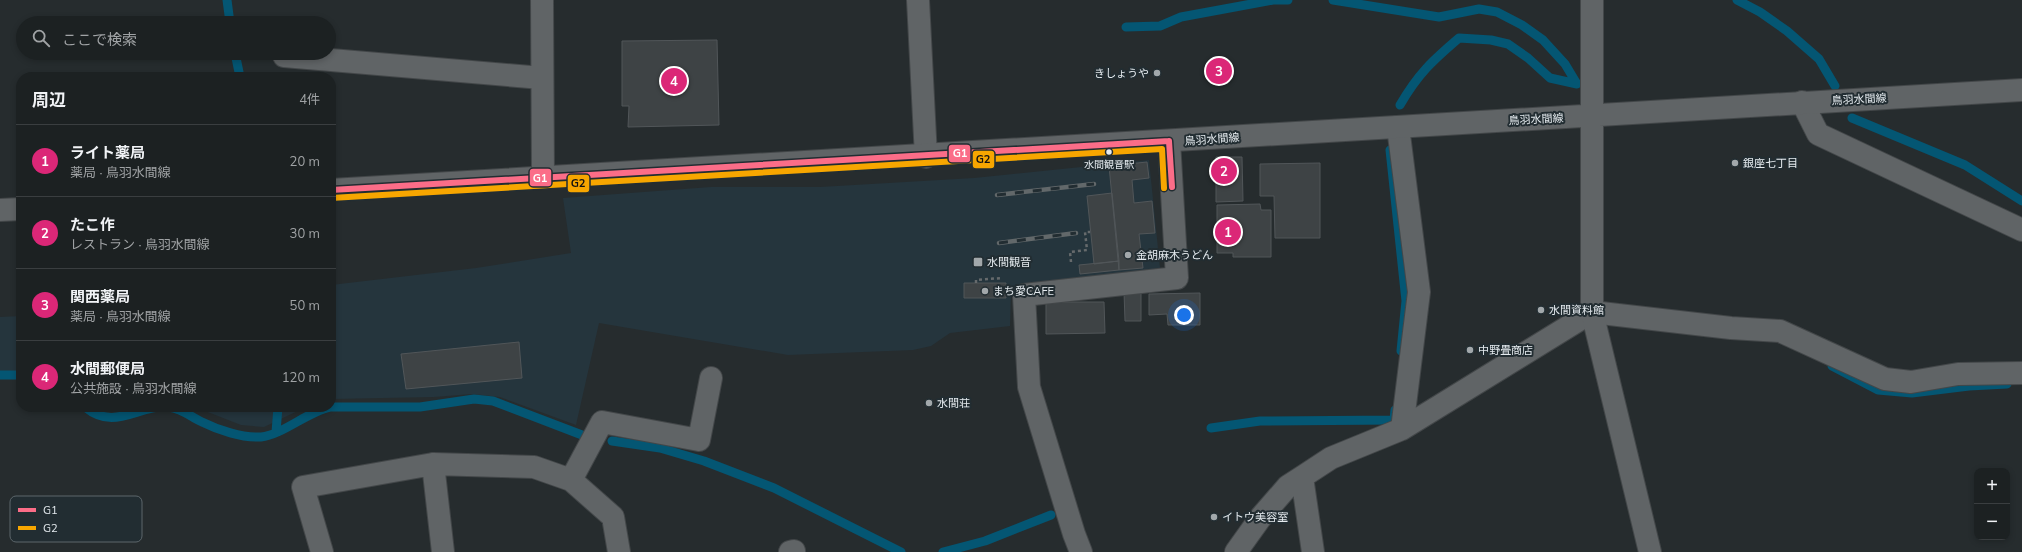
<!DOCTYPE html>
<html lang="ja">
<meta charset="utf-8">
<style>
body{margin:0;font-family:Mulish,"Noto Sans JP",sans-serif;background:#292e2f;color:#f1f3f6}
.controls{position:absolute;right:12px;bottom:12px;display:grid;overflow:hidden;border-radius:8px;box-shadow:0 2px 6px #0003}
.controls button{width:36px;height:36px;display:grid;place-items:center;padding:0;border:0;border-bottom:1px solid #3a3e40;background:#1c2122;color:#f1f3f6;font:20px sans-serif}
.you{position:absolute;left:1184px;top:315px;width:14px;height:14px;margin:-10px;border:3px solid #fff;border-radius:50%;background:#1a73e8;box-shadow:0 0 0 6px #1a73e833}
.badge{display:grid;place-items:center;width:26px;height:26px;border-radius:50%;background:#db2777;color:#fff;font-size:13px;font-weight:700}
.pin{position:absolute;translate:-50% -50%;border:2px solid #fff;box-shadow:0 1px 4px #0006}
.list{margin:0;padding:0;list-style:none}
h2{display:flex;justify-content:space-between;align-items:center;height:52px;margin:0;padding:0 16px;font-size:17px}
h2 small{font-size:13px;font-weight:400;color:#a0a3a5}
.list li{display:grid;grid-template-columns:26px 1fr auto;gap:12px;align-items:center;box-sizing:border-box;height:72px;padding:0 16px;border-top:1px solid #3a3e40}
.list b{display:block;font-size:15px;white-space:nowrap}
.list p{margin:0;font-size:13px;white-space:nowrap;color:#a0a3a5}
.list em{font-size:13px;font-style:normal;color:#a0a3a5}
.icon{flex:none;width:22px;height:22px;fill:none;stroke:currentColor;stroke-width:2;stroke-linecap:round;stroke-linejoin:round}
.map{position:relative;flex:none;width:2022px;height:552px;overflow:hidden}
.search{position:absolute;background:#1c2122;box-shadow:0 2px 6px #0003;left:16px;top:16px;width:320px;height:44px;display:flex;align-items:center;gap:10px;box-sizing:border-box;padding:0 14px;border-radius:22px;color:#a0a3a5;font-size:15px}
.panel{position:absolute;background:#1c2122;box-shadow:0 2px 6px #0003;left:16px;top:72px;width:320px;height:340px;border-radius:16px}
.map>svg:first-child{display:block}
.built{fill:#25353d}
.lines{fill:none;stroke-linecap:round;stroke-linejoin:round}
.stream{stroke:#045673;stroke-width:9}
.building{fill:#3e4345;stroke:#515659}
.minor-casing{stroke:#434749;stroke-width:24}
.tertiary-casing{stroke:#434749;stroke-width:24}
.path{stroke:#666a6c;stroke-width:2.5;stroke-dasharray:3 3;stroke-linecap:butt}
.minor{stroke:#606466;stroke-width:22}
.tertiary{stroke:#606466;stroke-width:22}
.rail-casing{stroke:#62686a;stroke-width:4.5}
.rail{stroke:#222d32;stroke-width:3;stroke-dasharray:9;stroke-linecap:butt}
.bus-1-casing{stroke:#222d32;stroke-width:9}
.bus-2-casing{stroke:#222d32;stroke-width:9}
.bus-1{stroke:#fb6d88;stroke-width:6}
.bus-2{stroke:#f7a600;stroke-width:6}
.poi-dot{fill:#a2a8ab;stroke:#222d32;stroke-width:1.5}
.bus-dot{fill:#e5ebef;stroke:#222d32;stroke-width:1.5}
.labels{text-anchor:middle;stroke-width:4;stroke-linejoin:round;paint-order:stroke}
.bus-label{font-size:10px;fill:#e5ebef;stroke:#222d32}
.poi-label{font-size:11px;fill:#e5ebef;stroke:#222d32;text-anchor:start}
.street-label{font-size:11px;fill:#e5ebef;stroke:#222d32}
.key{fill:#222d32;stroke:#5c666b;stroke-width:1}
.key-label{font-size:11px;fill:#e5ebef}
.line-badge{stroke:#222d32;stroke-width:1.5}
.badge-label{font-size:11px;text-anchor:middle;font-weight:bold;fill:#fff}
.pale-badge-label{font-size:11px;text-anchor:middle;font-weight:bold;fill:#111}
</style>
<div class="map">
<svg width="2022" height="552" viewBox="0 0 2022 552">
<rect width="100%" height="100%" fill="#262c2e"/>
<path class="built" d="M 1149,160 L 1160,268 L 1011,289 L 1010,326 L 950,333 L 931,346 L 913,350 L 788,355 L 599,323 L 576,425 L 500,397 L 472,394 L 434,397 L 331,399 L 331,285 L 476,268 L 571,253 L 563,198 L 711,187 L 820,187 L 974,178 Z
M 21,316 L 21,373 L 0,373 L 0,317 Z
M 195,407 L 306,407 L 264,427 L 241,425 Z"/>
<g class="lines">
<path class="stream" d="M 227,0 L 230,23
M 1333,0 L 1439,17 L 1479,9 L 1497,12 L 1522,25 L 1543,40 L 1565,64 L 1577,84
M 1737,0 L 1760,12 L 1787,31 L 1819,59 L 1835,86
M 1126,27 L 1160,26 L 1181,17 L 1273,0 L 1288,0
M 235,53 L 240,77
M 1400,105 C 1418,74 1432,61 1459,38 L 1491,40 L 1508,44 L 1528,58 L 1550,78 L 1577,84
M 1852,118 L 1965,165 L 2022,201
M 1390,150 L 1406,301 L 1401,351
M 1832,366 L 1878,390 L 1912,393 L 1969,386 L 2007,384
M 0,375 L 21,375
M 85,407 C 115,432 138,404 169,407 C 183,409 191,417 202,422 C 218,430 242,438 261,437 C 282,435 307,412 330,407 L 420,407 L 474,399 L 493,401 L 582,435
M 1211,428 L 1260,421 L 1394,420 L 1395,410
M 276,432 L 278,407
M 612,441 L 660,448 L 704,461 L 774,488 L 901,552
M 943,552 L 985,541 L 1051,515"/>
</g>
<path class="building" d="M 717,40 L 719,125 L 628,127 L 629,106 L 622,106 L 622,41 Z
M 1216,157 L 1242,157 L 1243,201 L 1216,202 Z
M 1147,162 L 1149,178 L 1132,180 L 1134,203 L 1152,201 L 1155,233 L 1139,234 L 1143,268 L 1119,270 L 1109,166 Z
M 1320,163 L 1320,238 L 1275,238 L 1274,196 L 1260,196 L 1260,164 Z
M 1112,193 L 1119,261 L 1094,264 L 1087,196 Z
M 1260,204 L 1261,210 L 1271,210 L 1271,257 L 1233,257 L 1233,253 L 1217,253 L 1217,205 Z
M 1119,261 L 1119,270 L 1080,274 L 1079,265 Z
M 964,283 L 1006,283 L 1006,298 L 964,298 Z
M 1124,292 L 1141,292 L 1141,321 L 1125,321 Z
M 1200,293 L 1200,325 L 1168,325 L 1167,314 L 1149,315 L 1149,294 Z
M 1046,302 L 1104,302 L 1105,333 L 1046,334 Z
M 519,342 L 522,378 L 406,389 L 401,354 Z"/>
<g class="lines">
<g class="minor-casing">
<path id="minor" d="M 542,0 L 543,178
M 918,0 L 926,157
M 284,56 L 542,78
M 1802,102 L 1818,134 L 2022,230
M 1398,127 L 1419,292 L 1402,429
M 433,464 L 443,552
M 1302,477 L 1313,552
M 571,480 L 602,422 L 699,440 L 711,378
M 322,552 L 303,487 L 433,464 L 534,467 L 571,480 L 613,517 L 619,552
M 790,552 L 794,551
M 1081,552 L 1074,534 L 1029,387 L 1024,295 L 1177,278 L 1169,141
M 1236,552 L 1261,517 L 1288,486 L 1302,477 L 1331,458 L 1402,429 L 1592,312 L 1731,328 L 1780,331 L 1885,379 L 1911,382 L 1958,374 L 2022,373"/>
</g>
<g class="tertiary-casing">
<path id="tertiary" d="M 1592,0 L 1592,312 L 1650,552
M 331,190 L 2022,90
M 0,210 L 21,209"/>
</g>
<path class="path" d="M 1071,262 L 1070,252 L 1087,250 L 1085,232 L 1090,232
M 976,283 L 976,280 L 1002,278"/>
<use href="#minor" class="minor"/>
<use href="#tertiary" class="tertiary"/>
<g class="rail-casing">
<path id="rail" d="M 997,195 L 1094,184
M 999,243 L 1076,233"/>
</g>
<use href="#rail" class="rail"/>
<g class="bus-1-casing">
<path id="bus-1" d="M 1169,141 L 1172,187
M 331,190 L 1169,141"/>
</g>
<g class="bus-2-casing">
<path id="bus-2" d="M 331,198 L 1162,149 L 1164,188"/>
</g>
<use href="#bus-1" class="bus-1"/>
<use href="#bus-2" class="bus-2"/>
</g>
<g class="poi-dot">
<circle cx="1157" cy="73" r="4"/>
<circle cx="1735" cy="163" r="4"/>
<circle cx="1128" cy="255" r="4"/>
<rect x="973" y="257" width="10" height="10" rx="2"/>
<circle cx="985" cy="291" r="4"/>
<circle cx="1541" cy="310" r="4"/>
<circle cx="1470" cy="350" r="4"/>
<circle cx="929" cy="403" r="4"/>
<circle cx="1214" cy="517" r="4"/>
</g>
<circle class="bus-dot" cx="1109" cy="152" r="3.5"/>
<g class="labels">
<g class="bus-label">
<text x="1109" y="168">水間観音駅</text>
</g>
<g class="poi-label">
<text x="1149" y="77" text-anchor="end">きしょうや</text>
<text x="1743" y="167">銀座七丁目</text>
<text x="1136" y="259">金胡麻木うどん</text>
<text x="987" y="266">水間観音</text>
<text x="993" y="295">まち愛CAFE</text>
<text x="1549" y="314">水間資料館</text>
<text x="1478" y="354">中野畳商店</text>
<text x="937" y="407">水間荘</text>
<text x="1222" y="521">イトウ美容室</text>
</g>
<g class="street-label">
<text transform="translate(1859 99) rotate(-3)" y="4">鳥羽水間線</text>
<text transform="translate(1536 119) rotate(-3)" y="4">鳥羽水間線</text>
<text transform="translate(1212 139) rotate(-4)" y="4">鳥羽水間線</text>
</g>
</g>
<rect x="10" y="496" width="132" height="46" rx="6" class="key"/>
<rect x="18" y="508" width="18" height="4" fill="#fb6d88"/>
<rect x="18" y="526" width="18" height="4" fill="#f7a600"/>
<g class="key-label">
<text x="43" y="514">G1</text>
<text x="43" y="532">G2</text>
</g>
<g class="line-badge">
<rect x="948" y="144" width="23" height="19" rx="4" fill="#fb6d88"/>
<rect x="972" y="150" width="23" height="19" rx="4" fill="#f7a600"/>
<rect x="529" y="168" width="23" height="19" rx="4" fill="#fb6d88"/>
<rect x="567" y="174" width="23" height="19" rx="4" fill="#f7a600"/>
</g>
<g class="badge-label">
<text x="960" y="157">G1</text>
<text x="540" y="182">G1</text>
</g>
<g class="pale-badge-label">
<text x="983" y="163">G2</text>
<text x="578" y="187">G2</text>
</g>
</svg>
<div class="controls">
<button>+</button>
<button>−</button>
</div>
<div class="you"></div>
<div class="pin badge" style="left:1228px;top:232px">1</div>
<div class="pin badge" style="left:1224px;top:171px">2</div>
<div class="pin badge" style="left:1219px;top:71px">3</div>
<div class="pin badge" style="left:674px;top:81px">4</div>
<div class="search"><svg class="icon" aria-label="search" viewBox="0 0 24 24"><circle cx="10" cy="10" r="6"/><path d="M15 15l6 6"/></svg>ここで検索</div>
<section class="panel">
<h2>周辺<small>4件</small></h2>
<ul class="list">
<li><span class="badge">1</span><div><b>ライト薬局</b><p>薬局 · 鳥羽水間線</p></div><em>20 m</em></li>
<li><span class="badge">2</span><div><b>たこ作</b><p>レストラン · 鳥羽水間線</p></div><em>30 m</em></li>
<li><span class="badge">3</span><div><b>関西薬局</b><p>薬局 · 鳥羽水間線</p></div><em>50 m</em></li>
<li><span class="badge">4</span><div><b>水間郵便局</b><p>公共施設 · 鳥羽水間線</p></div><em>120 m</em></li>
</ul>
</section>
</div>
